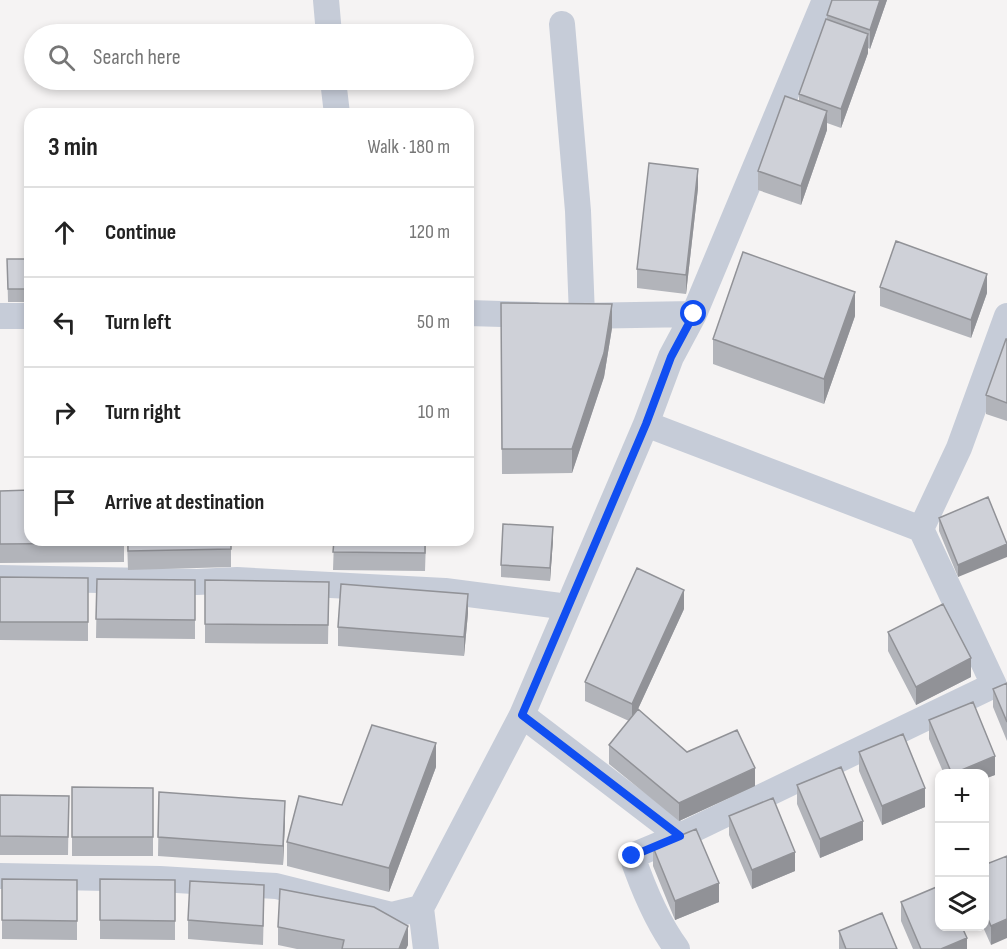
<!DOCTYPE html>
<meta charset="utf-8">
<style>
body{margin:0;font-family:"Sofia Sans Condensed",sans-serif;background:#f6f6f6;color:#222}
.controls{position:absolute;right:18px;bottom:18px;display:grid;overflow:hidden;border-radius:12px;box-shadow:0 3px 9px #0003}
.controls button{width:54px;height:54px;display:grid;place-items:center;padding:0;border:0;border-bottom:2px solid #e0e0e0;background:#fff;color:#222;font:30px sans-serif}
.stop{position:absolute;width:18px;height:18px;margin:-14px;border:4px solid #104ef1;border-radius:50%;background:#fff}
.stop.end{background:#104ef1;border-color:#fff;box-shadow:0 2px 6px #0008}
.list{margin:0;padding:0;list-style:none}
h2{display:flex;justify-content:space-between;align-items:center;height:78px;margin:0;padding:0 24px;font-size:26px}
h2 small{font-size:20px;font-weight:400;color:#767676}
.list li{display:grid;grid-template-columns:39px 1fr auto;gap:18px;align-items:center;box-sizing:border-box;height:90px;padding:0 24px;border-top:2px solid #e0e0e0}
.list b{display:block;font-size:22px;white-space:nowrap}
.list em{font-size:20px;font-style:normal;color:#767676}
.icon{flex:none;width:33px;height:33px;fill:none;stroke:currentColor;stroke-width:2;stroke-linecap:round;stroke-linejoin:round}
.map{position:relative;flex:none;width:1007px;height:949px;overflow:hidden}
.search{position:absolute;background:#fff;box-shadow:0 3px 9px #0003;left:24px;top:24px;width:450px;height:66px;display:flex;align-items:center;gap:15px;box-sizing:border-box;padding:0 21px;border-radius:33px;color:#767676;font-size:22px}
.panel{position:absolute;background:#fff;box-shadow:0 3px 9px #0003;left:24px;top:108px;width:450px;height:438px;border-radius:18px}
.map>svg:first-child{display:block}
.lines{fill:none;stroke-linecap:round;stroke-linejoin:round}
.minor{stroke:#c6ccd8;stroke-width:26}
.wall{fill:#b2b4ba}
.shaded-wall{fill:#919297}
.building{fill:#cfd1d8;stroke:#919297;stroke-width:1.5}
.route{stroke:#104ef1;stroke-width:8}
</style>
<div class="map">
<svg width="1007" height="949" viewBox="0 0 1007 949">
<rect width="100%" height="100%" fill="#f5f3f3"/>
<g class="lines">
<path class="minor" d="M 326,0 L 329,34
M 562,24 L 578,211 L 582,316
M 333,80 L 337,114
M 468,313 L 535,315
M 0,316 L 30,316
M 577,316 L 694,314
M 646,424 L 921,529
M 0,578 L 197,582 L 237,580 L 445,591 L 568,607
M 522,715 L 680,836 L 632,856 C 643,888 657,922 677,949
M 680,836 L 994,685 L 921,529 L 959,448 L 1007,316
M 0,876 L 160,879 L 276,886 L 392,915 L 421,908
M 426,949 L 421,908 L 522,715 L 646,424 L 671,357 L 694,314 L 825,0"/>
</g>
<path class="wall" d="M 832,0 L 887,0 L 870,49 L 868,48 L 868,53 L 841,128 L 827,123 L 827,130 L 801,205 L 758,190 L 758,171 L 799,101 L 799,94 L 827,19 L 827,15 Z
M 698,188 L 686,294 L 637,288 L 637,269 Z
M 7,259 L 30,259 L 30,302 L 8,302 Z
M 880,287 L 987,293 L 971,338 L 880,306 Z
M 501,303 L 612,328 L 604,377 L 572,473 L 502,474 Z
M 855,316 L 824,404 L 713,364 L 713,339 Z
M 1007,339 L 1007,421 L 986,414 L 986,395 Z
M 0,491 L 124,540 L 124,562 L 0,563 Z
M 988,497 L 958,577 L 939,531 L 939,518 Z
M 127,540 L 231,540 L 231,567 L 128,570 Z
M 334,540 L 426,540 L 425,571 L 333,570 Z
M 553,540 L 550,581 L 501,577 L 501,565 Z
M 0,577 L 88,578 L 88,641 L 0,640 Z
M 97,579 L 195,580 L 195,639 L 96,638 Z
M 205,580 L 329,582 L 328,644 L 205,643 Z
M 684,609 L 638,709 L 687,752 L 755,786 L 679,821 L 609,764 L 609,745 L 629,721 L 585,701 L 585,682 Z
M 468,613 L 464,656 L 338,646 L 338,627 Z
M 888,632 L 971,677 L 916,705 L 888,651 Z
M 1007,683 L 1007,741 L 993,707 L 993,689 Z
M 929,720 L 995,775 L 984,779 L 984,774 L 944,774 L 929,739 Z
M 859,752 L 925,807 L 882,825 L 859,771 Z
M 436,767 L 389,892 L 287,866 L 287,842 L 342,805 Z
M 797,785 L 863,840 L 820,858 L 797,804 Z
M 72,787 L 153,788 L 153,856 L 72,856 Z
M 159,792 L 285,820 L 283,865 L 158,856 Z
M 0,795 L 69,796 L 68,855 L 0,855 Z
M 729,816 L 795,871 L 752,889 L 729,835 Z
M 653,847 L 719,902 L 675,920 L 653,866 Z
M 1007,856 L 991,945 L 983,927 L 984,927 L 984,865 Z
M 2,879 L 77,880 L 77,940 L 2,939 Z
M 100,879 L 175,880 L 175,940 L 100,939 Z
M 901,902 L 967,949 L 913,949 L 901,921 Z
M 264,904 L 263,945 L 188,939 L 188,920 Z
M 278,927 L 408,945 L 406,949 L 297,949 L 278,945 Z
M 839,931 L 897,949 L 839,949 Z"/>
<path class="shaded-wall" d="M 880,0 L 887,0 L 870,49 L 870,30 Z
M 868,34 L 868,53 L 841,128 L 841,109 Z
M 827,111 L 827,130 L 801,205 L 801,186 Z
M 698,169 L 698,188 L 686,294 L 686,275 Z
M 987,274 L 987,293 L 971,338 L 971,320 Z
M 855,292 L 855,316 L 824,404 L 824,379 Z
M 612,304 L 612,328 L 604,377 L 572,473 L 572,449 Z
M 553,527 L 553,540 L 550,581 L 550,568 Z
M 1007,544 L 1007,557 L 958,577 L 958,565 Z
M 684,590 L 684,609 L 632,722 L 632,704 Z
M 468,594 L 468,613 L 464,656 L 464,637 Z
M 971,658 L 971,677 L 916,705 L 916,687 Z
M 436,743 L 436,767 L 389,892 L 389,868 Z
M 995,756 L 995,775 L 984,779 L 984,774 L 953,774 Z
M 755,768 L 755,786 L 679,821 L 679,803 Z
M 925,788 L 925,807 L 882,825 L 882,806 Z
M 285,801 L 285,820 L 283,865 L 283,846 Z
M 863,821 L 863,840 L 820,858 L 820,839 Z
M 795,852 L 795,871 L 752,889 L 752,870 Z
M 719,883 L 719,902 L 675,920 L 675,901 Z
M 1007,919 L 1007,938 L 991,945 L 991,926 Z
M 408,926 L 408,945 L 406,949 L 399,949 Z
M 967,938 L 967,949 L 941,949 Z"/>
<path class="building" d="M 832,0 L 880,0 L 870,30 L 827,15 Z
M 826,19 L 868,34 L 841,109 L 799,94 Z
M 785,96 L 827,111 L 801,186 L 758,171 Z
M 649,163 L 698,169 L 686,275 L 637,269 Z
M 896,241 L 987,274 L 971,320 L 880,287 Z
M 743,252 L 855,292 L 824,379 L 713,339 Z
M 7,259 L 30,259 L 30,289 L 8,289 Z
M 501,303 L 612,304 L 604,353 L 572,449 L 502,449 Z
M 1006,339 L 1007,339 L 1007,403 L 986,395 Z
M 30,490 L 30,540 L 124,540 L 124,543 L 0,544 L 0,491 Z
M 988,497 L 1007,544 L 958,565 L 939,518 Z
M 503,524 L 553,527 L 550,568 L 501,565 Z
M 128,540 L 231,540 L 231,549 L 128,551 Z
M 334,540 L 425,540 L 425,553 L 333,552 Z
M 637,568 L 684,590 L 632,704 L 585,682 Z
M 0,577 L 88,578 L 88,622 L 0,622 Z
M 97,579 L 195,580 L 195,620 L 96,619 Z
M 205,580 L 329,582 L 328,625 L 205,624 Z
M 341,584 L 468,594 L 464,637 L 338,627 Z
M 943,604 L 971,658 L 916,687 L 888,632 Z
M 1007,683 L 1007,722 L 993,689 Z
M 973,702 L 995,756 L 952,774 L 929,720 Z
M 638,709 L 687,752 L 737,730 L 755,768 L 679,803 L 609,745 Z
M 372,725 L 436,743 L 389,868 L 287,842 L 299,796 L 342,805 Z
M 903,734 L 925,788 L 882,806 L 859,752 Z
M 841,767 L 863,821 L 820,839 L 797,785 Z
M 72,787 L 153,788 L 153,837 L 72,837 Z
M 159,792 L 285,801 L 283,846 L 158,837 Z
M 0,795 L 69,796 L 68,837 L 0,836 Z
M 773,798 L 795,852 L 752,870 L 729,816 Z
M 696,829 L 719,883 L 675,901 L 653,847 Z
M 1007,856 L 1007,919 L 991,926 L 984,910 L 984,865 Z
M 2,879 L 77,880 L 77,921 L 2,920 Z
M 100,879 L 175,880 L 175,921 L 100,920 Z
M 190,881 L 264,885 L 263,926 L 188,920 Z
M 939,886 L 939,927 L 962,927 L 967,938 L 941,949 L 921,949 L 901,902 Z
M 280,889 L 374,907 L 408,926 L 399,949 L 342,949 L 344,940 L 278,927 Z
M 882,913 L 897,949 L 846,949 L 839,931 Z"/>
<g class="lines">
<path class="route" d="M 632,856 L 680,836 L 522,715 L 646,424 L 671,357 L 694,314"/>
</g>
</svg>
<div class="controls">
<button>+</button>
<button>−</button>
<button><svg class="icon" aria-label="layers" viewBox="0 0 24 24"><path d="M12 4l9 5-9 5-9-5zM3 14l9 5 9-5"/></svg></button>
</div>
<div class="stop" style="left:694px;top:314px"></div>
<div class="stop end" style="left:632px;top:856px"></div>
<div class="search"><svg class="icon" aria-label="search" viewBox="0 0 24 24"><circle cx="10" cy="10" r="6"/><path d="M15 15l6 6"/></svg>Search here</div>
<section class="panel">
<h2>3 min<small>Walk · 180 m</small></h2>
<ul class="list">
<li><svg class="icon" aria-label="ahead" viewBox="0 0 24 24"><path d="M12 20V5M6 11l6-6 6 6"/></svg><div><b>Continue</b></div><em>120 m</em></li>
<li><svg class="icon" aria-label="left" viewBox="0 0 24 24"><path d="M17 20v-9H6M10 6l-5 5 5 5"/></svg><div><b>Turn left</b></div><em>50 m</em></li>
<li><svg class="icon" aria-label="right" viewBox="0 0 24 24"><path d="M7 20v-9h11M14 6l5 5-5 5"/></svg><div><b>Turn right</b></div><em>10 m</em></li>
<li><svg class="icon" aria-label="arrive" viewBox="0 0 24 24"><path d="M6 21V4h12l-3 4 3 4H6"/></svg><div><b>Arrive at destination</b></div></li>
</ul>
</section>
</div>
